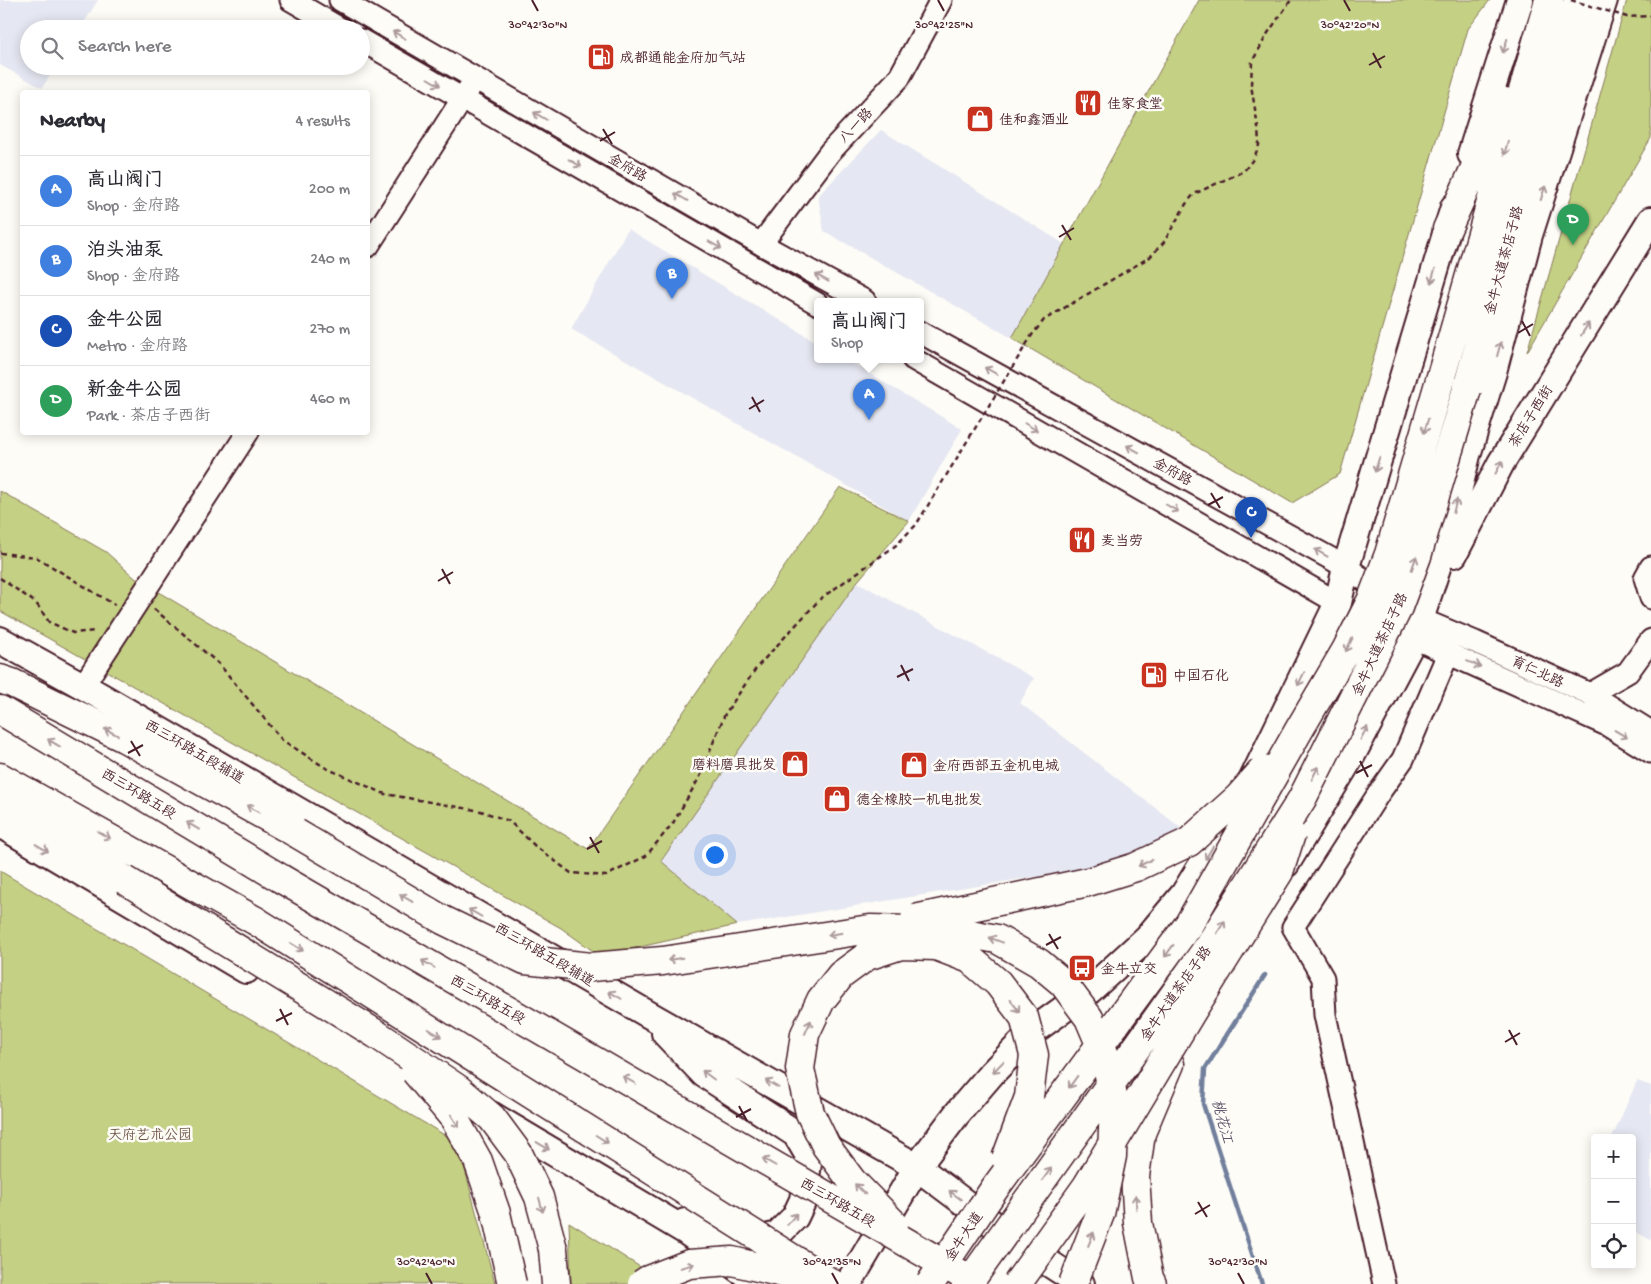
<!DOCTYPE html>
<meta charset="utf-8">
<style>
body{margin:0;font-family:"Gochi Hand","LXGW WenKai TC",sans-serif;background:#f2f2f3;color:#2b2b33}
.controls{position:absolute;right:15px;bottom:15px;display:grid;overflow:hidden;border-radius:5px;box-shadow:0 2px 12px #0003}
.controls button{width:45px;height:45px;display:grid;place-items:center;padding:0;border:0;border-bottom:1px solid #e1e1e2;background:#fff;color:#2b2b33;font:25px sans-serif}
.you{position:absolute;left:714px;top:854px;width:18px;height:18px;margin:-12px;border:4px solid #fff;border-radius:50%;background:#1a73e8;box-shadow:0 0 0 8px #1a73e833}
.badge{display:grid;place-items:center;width:32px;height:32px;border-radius:50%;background:#d93025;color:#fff;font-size:16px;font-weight:700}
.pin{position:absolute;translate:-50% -41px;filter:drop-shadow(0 1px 2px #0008)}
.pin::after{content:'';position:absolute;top:26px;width:18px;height:15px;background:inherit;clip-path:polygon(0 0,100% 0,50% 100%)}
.popup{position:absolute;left:814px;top:298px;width:110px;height:65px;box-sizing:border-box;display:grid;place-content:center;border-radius:5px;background:#fff;filter:drop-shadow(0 1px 4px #0005);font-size:16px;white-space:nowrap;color:#7c7c81}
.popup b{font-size:19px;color:#2b2b33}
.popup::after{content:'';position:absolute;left:50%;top:100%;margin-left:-10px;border:10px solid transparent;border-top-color:#fff}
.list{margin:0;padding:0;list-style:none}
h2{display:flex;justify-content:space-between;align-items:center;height:65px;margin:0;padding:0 20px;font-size:21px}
h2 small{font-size:16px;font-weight:400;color:#7c7c81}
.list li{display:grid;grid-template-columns:32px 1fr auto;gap:15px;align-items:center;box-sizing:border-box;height:70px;padding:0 20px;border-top:1px solid #e1e1e2}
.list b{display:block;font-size:19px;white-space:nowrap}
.list p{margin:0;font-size:16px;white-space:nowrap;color:#7c7c81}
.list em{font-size:16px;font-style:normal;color:#7c7c81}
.icon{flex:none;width:28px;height:28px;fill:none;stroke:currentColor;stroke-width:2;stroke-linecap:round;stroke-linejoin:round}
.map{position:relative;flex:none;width:1651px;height:1284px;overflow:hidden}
.search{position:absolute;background:#fff;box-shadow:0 2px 12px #0003;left:20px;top:20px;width:350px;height:55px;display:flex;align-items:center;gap:12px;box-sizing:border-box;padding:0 18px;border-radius:28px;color:#7c7c81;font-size:19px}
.panel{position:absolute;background:#fff;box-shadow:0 2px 12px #0003;left:20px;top:90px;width:350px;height:345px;border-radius:5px}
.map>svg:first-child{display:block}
.built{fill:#e5e7f2}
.green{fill:#c4d084;stroke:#877858}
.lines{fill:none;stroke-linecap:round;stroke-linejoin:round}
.stream{stroke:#717f9c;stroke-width:4.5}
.minor-casing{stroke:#4a1f2b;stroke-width:25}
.major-casing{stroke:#4a1f2b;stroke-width:30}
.highway-casing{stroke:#4a1f2b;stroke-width:31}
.path{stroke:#4a1f2b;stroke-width:2.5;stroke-dasharray:5 4;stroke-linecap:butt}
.minor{stroke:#fdfcf7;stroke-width:21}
.major{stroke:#fdfcf7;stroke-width:26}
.highway{stroke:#fdfcf7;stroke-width:28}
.highway-bridge-casing{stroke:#4a1f2b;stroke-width:31;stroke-linecap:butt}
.path-bridge{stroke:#4a1f2b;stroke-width:2.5;stroke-dasharray:5 4;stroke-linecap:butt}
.highway-bridge{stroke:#fdfcf7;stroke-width:28}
.oneway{stroke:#ac999b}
.ticks{fill:none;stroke:#4a1f2b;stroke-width:2}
.labels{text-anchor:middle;stroke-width:5;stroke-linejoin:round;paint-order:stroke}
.poi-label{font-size:14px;fill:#4a1f2b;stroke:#fdfcf7;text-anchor:start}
.street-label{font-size:14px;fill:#4a1f2b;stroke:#fdfcf7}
.park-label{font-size:14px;fill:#6f5446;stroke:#fdfcf7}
.water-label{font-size:15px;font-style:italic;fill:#61576d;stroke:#fdfcf7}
.ticks-label{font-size:12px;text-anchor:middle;fill:#4a1f2b;stroke:#fdfcf7;stroke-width:5;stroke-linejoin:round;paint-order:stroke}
</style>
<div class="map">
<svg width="1651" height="1284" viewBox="0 0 1651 1284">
<rect width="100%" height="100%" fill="#fdfcf7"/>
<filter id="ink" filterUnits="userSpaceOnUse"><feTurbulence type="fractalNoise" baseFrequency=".02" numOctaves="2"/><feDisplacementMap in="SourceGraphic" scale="10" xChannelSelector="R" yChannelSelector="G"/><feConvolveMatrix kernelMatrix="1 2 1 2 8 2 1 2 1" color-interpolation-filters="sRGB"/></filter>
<g filter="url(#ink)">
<path class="built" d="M 0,0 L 98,0 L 80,29 L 29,29 L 29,66 L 56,66 L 42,88 L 0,65 Z
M 881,130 L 1064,244 L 1012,338 L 824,231 L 818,196 Z
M 628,229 L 818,343 L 818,359 L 845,359 L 962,429 L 909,521 L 571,329 Z
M 857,582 L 1034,678 L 1020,703 L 1181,828 L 1127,860 L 1071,871 L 737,925 L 660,861 Z
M 1637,1081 L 1651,1086 L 1651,1240 L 1632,1230 L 1632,1138 L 1612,1138 Z"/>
<path class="green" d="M 1199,0 L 1490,0 L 1468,29 L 1340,474 L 1292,503 L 1012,338 Z
M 1627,0 L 1651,0 L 1651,138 L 1527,352 Z
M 840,487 L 909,521 L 857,582 L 661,861 L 737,925 L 600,956 L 561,928 L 0,611 L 0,491 L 106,552 L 135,578 L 588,849 Z
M 0,871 L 458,1143 L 495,1284 L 0,1284 Z
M 569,1222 L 667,1284 L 571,1284 Z"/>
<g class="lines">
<path class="stream" d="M 1262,1284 L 1203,1104 L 1205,1069 L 1265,975"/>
<g class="minor-casing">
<path id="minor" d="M 291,0 L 341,29
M 340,0 L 761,244 L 865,301
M 361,40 L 818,304
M 761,244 L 830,152 L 899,78 L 941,0
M 368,246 L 470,87
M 920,332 L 1346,567 L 1420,619 L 1475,642 L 1590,694 L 1651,732
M 913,359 L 1338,603
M 1651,567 L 1645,578 L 1651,598
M 1414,638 L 1607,725 L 1651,752
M 83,686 L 248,432
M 1590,694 L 1628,672 L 1651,640
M 1021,1245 L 1067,1182
M 1384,1284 L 1325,1015 L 1323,978 L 1293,927 L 1379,793 L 1403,759 L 1448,654"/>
</g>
<g class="major-casing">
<path id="major" d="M 1471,154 L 1520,0
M 1454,554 L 1501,463 L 1651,220
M 0,640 L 83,686 L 646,1013 L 917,1167 L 1021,1245 L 1081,1284
M 0,824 L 246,970
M 1286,864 L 1352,755 L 1414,638 L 1447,537 L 1467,455 L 1493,372 L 1529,235 L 1604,0
M 665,1033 L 704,1074 L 796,1134 L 809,1156 L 803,1200 L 795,1217 L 777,1235 L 755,1241 L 728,1235 L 685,1222
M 491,1115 L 684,1230 L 760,1284
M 1067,1182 L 1120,1107
M 848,1284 L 917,1167 L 956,1115 L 992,1073 L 1033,1031 L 1090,990 L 1148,937 L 1184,894 L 1246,793 L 1338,603 L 1346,567 L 1454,207
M 996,1284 L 1021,1245"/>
</g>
<g class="highway-casing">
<path id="highway" d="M 1447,229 L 1505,102
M 1440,380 L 1549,0
M 1467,389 L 1537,136 L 1578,0
M 0,679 L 12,683 L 124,738 L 296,833
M 0,710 L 280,878
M 0,777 L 256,921
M 3,798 L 125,880
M 553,1249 L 556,1284
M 1152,1284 L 1149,1278 L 1138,1223 L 1135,1176 L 1141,1133 L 1170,1064"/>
</g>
<path class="path" d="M 0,553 L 36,557 L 115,605
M 0,578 L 36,603 L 49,622 L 73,633 L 96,631
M 154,609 L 219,664 L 282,740 L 326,768 L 385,794 L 481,811 L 509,821 L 535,846 L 571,873 L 606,876 L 646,856 L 673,823 L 702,773 L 713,743"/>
<use href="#minor" class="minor"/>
<use href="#major" class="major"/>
<use href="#highway" class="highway"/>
<g class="highway-bridge-casing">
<path id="highway-bridge" d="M 296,833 L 443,920 L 525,960 L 591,967 L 663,961 L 870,929 L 954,931 L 997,939 L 1039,963 L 1063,983 L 1089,1018 L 1106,1058 L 1114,1103 L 1112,1156 L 1100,1214 L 1073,1284
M 280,878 L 959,1273
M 125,880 L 376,1034 L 458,1089 L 492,1118 L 518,1153 L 539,1197 L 553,1249
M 915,919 L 1088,882 L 1136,867 L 1189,842 L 1238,798 L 1263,770
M 256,921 L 833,1284
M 415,1071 L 454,1118 L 478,1161 L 496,1213 L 512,1284
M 894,1224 L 852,1181 L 826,1146 L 810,1113 L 800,1069 L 805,1034 L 821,1000 L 841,975 L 867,956 L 901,945 L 936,946 L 970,959 L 998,983 L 1024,1017 L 1034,1055 L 1029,1097 L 1006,1159
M 642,1284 L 648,1280 L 689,1264 L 732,1261 L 783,1273 L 810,1284
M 930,1284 L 995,1188 L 1189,924 L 1299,730 L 1346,650 L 1371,601 L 1389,554 L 1440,380
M 968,1284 L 1209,946 L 1302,799 L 1397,610 L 1417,556 L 1467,389
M 1017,1284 L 1087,1186 L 1192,1011 L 1279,872 L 1291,834"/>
</g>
<path class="path-bridge" d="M 1571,0 L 1627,17 L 1651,16
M 713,743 L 725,714 L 757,667 L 820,599 L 895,546 L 916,525 L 1032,335 L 1044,320 L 1150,257 L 1164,242 L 1186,204 L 1194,194 L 1244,171 L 1254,158 L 1259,145 L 1258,127 L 1251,85 L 1252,62 L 1268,33 L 1291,0"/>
<use href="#highway-bridge" class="highway-bridge"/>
</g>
<defs><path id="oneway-shaft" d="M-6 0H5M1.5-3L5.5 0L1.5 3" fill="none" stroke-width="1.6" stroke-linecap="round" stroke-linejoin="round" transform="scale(1.25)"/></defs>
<g class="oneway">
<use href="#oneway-shaft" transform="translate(399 35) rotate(-150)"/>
<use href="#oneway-shaft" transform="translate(1505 46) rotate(108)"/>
<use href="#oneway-shaft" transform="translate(434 82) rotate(30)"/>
<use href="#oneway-shaft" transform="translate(540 116) rotate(-150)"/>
<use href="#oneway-shaft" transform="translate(1506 148) rotate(105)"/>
<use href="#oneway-shaft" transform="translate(575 163) rotate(30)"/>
<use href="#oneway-shaft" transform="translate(1543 193) rotate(-72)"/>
<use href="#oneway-shaft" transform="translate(681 197) rotate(-150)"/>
<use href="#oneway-shaft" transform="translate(715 245) rotate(30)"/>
<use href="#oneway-shaft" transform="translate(1433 276) rotate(107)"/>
<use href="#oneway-shaft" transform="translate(822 278) rotate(-151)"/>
<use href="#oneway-shaft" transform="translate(1585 329) rotate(-58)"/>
<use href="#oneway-shaft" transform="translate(1499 349) rotate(-75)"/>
<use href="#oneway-shaft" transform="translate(991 371) rotate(-151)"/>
<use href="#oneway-shaft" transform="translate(1426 426) rotate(107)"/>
<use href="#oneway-shaft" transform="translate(1031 427) rotate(30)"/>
<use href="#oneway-shaft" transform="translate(1133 449) rotate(-151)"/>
<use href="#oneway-shaft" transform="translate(1377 465) rotate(107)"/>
<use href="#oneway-shaft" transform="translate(1499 467) rotate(-62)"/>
<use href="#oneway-shaft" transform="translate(1455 506) rotate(-76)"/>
<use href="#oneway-shaft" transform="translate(1172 508) rotate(30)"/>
<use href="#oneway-shaft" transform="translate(1321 553) rotate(-151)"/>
<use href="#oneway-shaft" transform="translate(1414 563) rotate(-71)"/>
<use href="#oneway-shaft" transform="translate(1349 645) rotate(117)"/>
<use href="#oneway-shaft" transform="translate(1474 664) rotate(22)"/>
<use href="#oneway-shaft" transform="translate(1301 679) rotate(116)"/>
<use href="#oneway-shaft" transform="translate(111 732) rotate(-154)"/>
<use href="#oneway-shaft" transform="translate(1364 733) rotate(-62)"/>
<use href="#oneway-shaft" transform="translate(1621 734) rotate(31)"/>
<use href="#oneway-shaft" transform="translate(54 743) rotate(-149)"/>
<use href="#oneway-shaft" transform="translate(1315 773) rotate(-63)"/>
<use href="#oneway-shaft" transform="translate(253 809) rotate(-151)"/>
<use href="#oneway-shaft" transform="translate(193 826) rotate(-149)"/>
<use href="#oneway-shaft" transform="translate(104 835) rotate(29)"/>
<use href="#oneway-shaft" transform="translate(42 848) rotate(31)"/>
<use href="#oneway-shaft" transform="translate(1209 853) rotate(121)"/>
<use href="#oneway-shaft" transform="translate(1145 863) rotate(154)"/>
<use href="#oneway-shaft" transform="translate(406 898) rotate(-149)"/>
<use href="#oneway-shaft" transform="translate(475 913) rotate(-150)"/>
<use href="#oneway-shaft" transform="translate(1221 927) rotate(-58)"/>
<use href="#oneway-shaft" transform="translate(835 934) rotate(171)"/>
<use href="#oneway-shaft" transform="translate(996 940) rotate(-160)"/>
<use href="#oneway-shaft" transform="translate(297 947) rotate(32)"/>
<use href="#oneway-shaft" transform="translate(1169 951) rotate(126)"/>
<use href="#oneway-shaft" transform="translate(675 959) rotate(171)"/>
<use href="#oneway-shaft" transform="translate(428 964) rotate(-150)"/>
<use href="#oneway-shaft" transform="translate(615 995) rotate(-150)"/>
<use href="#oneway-shaft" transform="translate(1015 1006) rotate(54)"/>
<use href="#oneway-shaft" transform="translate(808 1027) rotate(-66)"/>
<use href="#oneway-shaft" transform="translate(435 1033) rotate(32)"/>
<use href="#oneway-shaft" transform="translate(998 1067) rotate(134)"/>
<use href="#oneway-shaft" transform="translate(708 1075) rotate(-143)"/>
<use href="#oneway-shaft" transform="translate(629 1080) rotate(-150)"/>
<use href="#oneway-shaft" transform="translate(1073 1082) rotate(126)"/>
<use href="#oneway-shaft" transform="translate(772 1084) rotate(-150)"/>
<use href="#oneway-shaft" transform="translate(455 1121) rotate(58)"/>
<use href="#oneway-shaft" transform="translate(602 1139) rotate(32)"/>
<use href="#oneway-shaft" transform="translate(543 1146) rotate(31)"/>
<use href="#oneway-shaft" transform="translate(769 1162) rotate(-150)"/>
<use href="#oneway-shaft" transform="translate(1047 1174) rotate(-55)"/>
<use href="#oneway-shaft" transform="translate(860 1189) rotate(-135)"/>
<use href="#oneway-shaft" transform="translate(955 1195) rotate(-143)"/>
<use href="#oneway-shaft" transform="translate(1136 1202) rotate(-93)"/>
<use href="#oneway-shaft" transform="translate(541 1205) rotate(75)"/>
<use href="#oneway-shaft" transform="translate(792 1219) rotate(-51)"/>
<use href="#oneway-shaft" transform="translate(1091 1239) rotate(-68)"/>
<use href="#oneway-shaft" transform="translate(687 1266) rotate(-15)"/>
</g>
</g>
<path class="ticks" d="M 532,0 L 538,11M 938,0 L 944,11M 1344,0 L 1350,11M 1373,53 L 1381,68M 1369,65 L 1385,56M 603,129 L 612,144M 600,141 L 615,132M 1062,225 L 1071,240M 1059,237 L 1074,228M 1522,321 L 1530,336M 1518,333 L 1533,324M 752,397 L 760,412M 749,409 L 764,400M 1211,493 L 1220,508M 1208,505 L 1223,497M 442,569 L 450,584M 438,581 L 453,572M 901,665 L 909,681M 897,677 L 913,669M 131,741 L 140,756M 128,753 L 143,745M 1360,761 L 1368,777M 1356,773 L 1372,765M 590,837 L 599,853M 587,849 L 602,841M 1049,934 L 1058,949M 1046,945 L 1061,937M 280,1009 L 288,1025M 276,1021 L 292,1013M 1509,1030 L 1517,1045M 1505,1042 L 1520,1033M 739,1106 L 747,1121M 736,1117 L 751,1109M 1198,1202 L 1207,1217M 1195,1214 L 1210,1205M 426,1273 L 432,1284M 832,1273 L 838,1284M 1238,1273 L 1244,1284"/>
<defs>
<g id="fuel-square" transform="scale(1.4375)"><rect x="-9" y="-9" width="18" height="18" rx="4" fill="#c8321e" stroke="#fdfcf7"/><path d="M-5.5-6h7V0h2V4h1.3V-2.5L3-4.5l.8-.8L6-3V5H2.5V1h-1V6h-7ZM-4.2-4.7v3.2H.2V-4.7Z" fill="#fff"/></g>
<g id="restaurant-square" transform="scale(1.4375)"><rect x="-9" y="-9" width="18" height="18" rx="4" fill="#c8321e" stroke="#fdfcf7"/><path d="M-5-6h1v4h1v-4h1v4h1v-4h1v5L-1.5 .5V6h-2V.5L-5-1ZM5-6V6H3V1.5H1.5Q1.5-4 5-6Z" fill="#fff"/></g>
<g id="shop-square" transform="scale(1.4375)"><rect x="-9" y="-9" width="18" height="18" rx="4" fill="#c8321e" stroke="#fdfcf7"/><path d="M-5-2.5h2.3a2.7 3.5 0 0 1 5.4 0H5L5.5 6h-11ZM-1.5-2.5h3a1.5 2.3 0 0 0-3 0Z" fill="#fff"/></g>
<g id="bus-square" transform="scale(1.4375)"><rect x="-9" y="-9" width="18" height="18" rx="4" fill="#c8321e" stroke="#fdfcf7"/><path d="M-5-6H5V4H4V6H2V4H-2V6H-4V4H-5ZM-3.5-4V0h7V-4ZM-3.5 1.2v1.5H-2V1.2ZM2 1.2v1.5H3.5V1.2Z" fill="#fff"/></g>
</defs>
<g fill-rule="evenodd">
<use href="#fuel-square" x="601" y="57"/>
<use href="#restaurant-square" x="1088" y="103"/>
<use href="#shop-square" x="980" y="119"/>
<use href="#restaurant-square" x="1082" y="540"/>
<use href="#fuel-square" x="1154" y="675"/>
<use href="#shop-square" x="795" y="764"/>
<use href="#shop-square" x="914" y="765"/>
<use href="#shop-square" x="837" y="799"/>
<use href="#bus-square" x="1082" y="968"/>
</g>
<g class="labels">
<g class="poi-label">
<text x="620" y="62">成都通能金府加气站</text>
<text x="1107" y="108">佳家食堂</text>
<text x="999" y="124">佳和鑫酒业</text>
<text x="1101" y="545">麦当劳</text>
<text x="1173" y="680">中国石化</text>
<text x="776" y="769" text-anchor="end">磨料磨具批发</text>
<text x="933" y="770">金府西部五金机电城</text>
<text x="856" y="804">德全橡胶一机电批发</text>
<text x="1101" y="973">金牛立交</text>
</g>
<g class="street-label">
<text transform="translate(855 125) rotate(-47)" y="5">八一路</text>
<text transform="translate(628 167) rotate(30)" y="5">金府路</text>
<text transform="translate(1503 260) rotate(-75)" y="5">金牛大道茶店子路</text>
<text transform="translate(1530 416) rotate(-58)" y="5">茶店子西街</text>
<text transform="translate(1173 471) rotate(29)" y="5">金府路</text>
<text transform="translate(1379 644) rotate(-65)" y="5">金牛大道茶店子路</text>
<text transform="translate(1538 671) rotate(25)" y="5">育仁北路</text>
<text transform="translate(195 751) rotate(30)" y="5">西三环路五段辅道</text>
<text transform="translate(139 793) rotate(31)" y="5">西三环路五段</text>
<text transform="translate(545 954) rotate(30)" y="5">西三环路五段辅道</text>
<text transform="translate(1175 993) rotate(-55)" y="5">金牛大道茶店子路</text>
<text transform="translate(488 999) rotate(30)" y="5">西三环路五段</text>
<text transform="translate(838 1202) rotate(30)" y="5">西三环路五段</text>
<text transform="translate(963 1236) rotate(-56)" y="5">金牛大道</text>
</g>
<g class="park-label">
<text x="150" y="1139">天府艺术公园</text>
</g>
<g class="water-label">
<text transform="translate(1223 1121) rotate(75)" y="5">桃花江</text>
</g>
</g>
<g class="ticks-label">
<text x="538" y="28">30°42'30"N</text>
<text x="944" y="28">30°42'25"N</text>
<text x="1350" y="28">30°42'20"N</text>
<text x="426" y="1265">30°42'40"N</text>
<text x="832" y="1265">30°42'35"N</text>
<text x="1238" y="1265">30°42'30"N</text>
</g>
</svg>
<div class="controls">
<button>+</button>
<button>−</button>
<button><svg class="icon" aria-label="locate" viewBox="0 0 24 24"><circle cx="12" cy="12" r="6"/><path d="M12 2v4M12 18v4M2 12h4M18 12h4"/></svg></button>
</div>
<div class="you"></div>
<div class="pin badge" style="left:869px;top:420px;background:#3f7fe0">A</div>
<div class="popup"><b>高山阀门</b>Shop</div>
<div class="pin badge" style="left:672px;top:299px;background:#3f7fe0">B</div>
<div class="pin badge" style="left:1251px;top:538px;background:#1a4fb4">C</div>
<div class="pin badge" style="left:1573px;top:245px;background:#2e9e5b">D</div>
<div class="search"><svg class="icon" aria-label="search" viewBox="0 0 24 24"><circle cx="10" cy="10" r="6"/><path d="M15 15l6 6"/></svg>Search here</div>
<section class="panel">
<h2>Nearby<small>4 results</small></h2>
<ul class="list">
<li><span class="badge" style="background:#3f7fe0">A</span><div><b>高山阀门</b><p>Shop · 金府路</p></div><em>200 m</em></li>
<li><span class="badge" style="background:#3f7fe0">B</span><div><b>泊头油泵</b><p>Shop · 金府路</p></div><em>240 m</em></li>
<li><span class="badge" style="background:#1a4fb4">C</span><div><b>金牛公园</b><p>Metro · 金府路</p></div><em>270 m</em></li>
<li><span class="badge" style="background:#2e9e5b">D</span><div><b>新金牛公园</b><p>Park · 茶店子西街</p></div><em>460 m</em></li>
</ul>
</section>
</div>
